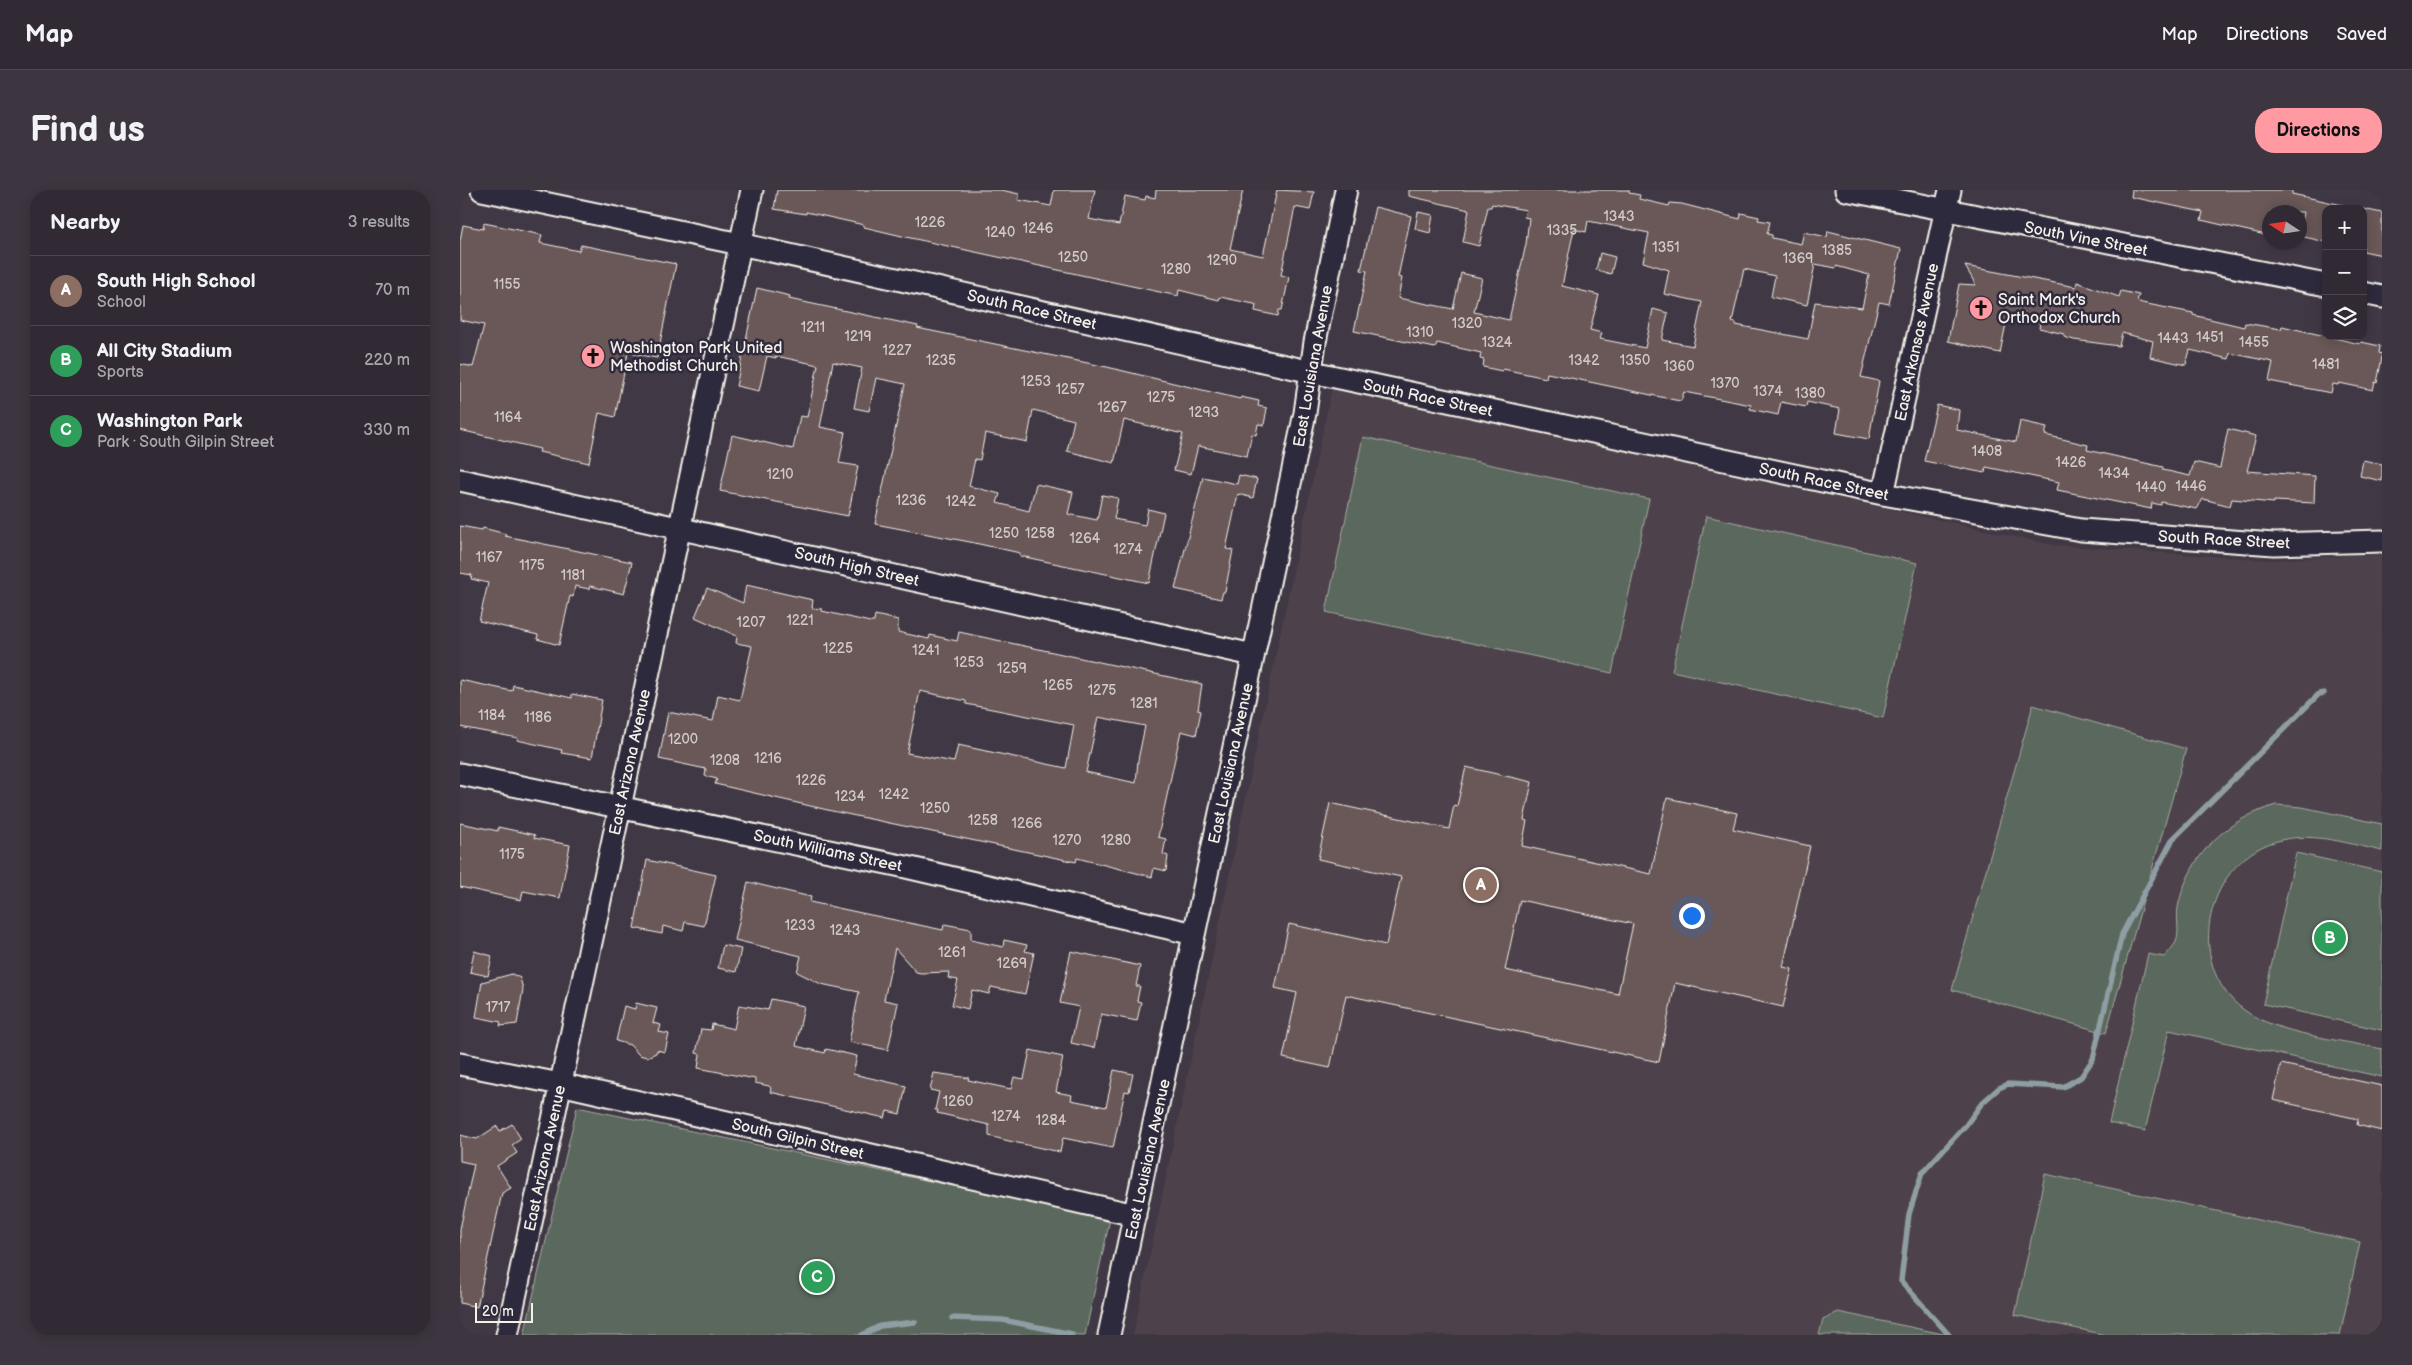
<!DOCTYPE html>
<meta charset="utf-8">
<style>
body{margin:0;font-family:"Balsamiq Sans",sans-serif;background:#3d3640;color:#f1f3f6}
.controls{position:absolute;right:15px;top:15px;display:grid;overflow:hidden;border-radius:10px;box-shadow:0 2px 12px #0003}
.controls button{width:45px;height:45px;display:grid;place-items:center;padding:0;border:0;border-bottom:1px solid #4c464f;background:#312a34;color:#f1f3f6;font:25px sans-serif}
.compass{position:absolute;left:1802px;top:15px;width:45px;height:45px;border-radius:50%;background:#312a34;box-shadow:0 2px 12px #0003;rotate:282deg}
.scale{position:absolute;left:15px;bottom:12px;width:58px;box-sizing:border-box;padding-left:5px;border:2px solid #f4f1e8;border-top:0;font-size:14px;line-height:18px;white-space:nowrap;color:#f4f1e8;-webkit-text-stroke:4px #2f2a3d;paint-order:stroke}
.you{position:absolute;left:1231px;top:725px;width:18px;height:18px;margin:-12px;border:4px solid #fff;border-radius:50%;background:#1a73e8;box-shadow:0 0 0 8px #1a73e833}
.badge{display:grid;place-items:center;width:32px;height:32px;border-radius:50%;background:#ff9aa2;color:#fff;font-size:16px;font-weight:700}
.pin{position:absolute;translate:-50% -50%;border:2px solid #fff;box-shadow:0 1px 5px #0006}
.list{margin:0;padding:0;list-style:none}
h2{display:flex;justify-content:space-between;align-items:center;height:65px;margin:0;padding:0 20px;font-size:21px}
h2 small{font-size:16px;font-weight:400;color:#a8a7ac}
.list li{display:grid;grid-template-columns:32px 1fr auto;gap:15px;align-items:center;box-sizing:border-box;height:70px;padding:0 20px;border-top:1px solid #4c464f}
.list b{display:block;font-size:19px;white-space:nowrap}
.list p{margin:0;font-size:16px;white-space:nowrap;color:#a8a7ac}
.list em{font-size:16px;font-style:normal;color:#a8a7ac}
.icon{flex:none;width:28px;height:28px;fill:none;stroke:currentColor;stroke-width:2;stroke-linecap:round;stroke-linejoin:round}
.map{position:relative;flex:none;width:1922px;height:1145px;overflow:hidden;border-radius:20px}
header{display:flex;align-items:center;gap:30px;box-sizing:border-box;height:70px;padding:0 25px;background:#312a34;border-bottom:1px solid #4c464f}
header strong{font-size:24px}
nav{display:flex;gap:28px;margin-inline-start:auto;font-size:18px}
.intro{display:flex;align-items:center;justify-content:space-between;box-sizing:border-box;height:120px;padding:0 30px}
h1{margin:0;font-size:35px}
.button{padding:12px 22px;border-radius:20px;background:#ff9aa2;color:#111;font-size:18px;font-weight:700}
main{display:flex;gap:30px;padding:0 30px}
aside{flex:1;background:#312a34;border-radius:20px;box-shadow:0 2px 12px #0003}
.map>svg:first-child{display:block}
.built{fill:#4d424b}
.green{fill:#5a675d;stroke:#a7aca2}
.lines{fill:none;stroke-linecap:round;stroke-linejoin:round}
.stream{stroke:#8f9ea3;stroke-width:5.5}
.building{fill:#6a5958;stroke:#f4f1e8;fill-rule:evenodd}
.minor-casing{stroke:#f4f1e8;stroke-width:25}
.minor{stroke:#2f2a3d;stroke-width:21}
.labels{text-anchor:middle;stroke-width:5;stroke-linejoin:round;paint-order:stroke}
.number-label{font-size:14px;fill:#d2cbc4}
.street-label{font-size:16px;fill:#f4f1e8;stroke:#2f2a3d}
.poi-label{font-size:16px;fill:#f4f1e8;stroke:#2f2a3d;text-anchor:start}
</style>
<header>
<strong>Map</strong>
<nav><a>Map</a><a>Directions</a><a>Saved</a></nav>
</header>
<div class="intro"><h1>Find us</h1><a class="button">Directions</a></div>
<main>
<aside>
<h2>Nearby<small>3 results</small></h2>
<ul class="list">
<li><span class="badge" style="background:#8d6e63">A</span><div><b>South High School</b><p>School</p></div><em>70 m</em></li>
<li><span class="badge" style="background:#2e9e5b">B</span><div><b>All City Stadium</b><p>Sports</p></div><em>220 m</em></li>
<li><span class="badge" style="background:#2e9e5b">C</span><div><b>Washington Park</b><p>Park · South Gilpin Street</p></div><em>330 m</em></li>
</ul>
</aside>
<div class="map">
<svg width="1922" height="1145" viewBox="0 0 1922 1145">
<rect width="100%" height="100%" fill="#413845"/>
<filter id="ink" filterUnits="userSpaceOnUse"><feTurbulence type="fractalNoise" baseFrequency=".02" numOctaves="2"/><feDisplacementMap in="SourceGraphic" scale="10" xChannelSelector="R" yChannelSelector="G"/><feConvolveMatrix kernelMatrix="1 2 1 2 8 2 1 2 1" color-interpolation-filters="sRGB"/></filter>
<g filter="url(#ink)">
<path class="built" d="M 872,197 L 1593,355 L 1809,370 L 1922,364 L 1922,1145 L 673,1145 Z"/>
<path class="green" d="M 903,247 L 1189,309 L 1152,483 L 866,422 Z
M 1246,326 L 1457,373 L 1423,528 L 1212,481 Z
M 1573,515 L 1726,559 L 1646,843 L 1492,800 Z
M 1816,615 L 1842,617 L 1922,634 L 1922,661 C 1890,654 1854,642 1821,650 C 1747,667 1721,774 1784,820 C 1816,844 1882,850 1922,859 L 1922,887 L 1709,840 L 1685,941 L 1649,933 L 1688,764 L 1704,767 C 1708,763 1713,757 1716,752 C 1720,743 1716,728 1718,717 C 1729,665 1765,630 1816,615 Z
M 1836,663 L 1922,682 L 1922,840 L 1803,814 Z
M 117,917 L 650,1029 L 625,1145 L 64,1145 Z
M 1585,984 L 1900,1052 L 1880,1145 L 1646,1145 L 1555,1125 Z
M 1378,1122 L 1488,1145 L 1359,1145 L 1363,1130 Z"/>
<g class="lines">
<path class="stream" d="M 492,1128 L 543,1130 L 612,1144
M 402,1145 L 420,1136 L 455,1132
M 1489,1145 L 1441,1091 L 1449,1024 L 1462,983 L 1506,935 L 1522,913 L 1539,898 L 1548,894 L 1603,897 L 1621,887 L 1633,869 L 1662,744 L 1713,649 L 1859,504 L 1864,503"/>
</g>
<path class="building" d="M 317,0 L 541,0 L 559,4 L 558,10 L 591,16 L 594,0 L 635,0 L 629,29 L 659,35 L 665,6 L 685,10 L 686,6 L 695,8 L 696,0 L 783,0 L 770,59 L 803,66 L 817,0 L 854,2 L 850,20 L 835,17 L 821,85 L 829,87 L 822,120 L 819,120 L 818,126 L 795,121 L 796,115 L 794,114 L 760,107 L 759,110 L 719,100 L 718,106 L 446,47 L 404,37 L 404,35 L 346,22 L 346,24 L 314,19 Z
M 949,0 L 1169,0 L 1169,3 L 1180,5 L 1179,9 L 1209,16 L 1210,13 L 1222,14 L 1280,29 L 1281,23 L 1299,27 L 1298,30 L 1310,32 L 1307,44 L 1312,45 L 1312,48 L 1341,54 L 1344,42 L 1367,47 L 1368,41 L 1441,59 L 1429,114 L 1419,112 L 1401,187 L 1419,191 L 1409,249 L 1376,243 L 1380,219 L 1347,212 L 1346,217 L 1321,212 L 1318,225 L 1290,219 L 1291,215 L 1224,202 L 1221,211 L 1215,210 L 1087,183 L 1086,188 L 1043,179 L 1042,181 L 1023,177 L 1024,170 L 1020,169 L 1021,163 L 977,153 L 975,158 L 894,141 L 907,81 L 901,80 L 915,17 L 951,26 L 938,87 L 942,88 L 938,108 L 993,119 L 1001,83 L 1022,88 L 1014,122 L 1049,130 L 1066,54 L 1069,28 L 1064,27 L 1066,20 L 1032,14 L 1031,17 L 1028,17 L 1019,56 L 1003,52 L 1009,20 L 949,6 ZM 1128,31 L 1189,43 L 1183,72 L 1209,80 L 1204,104 L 1242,112 L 1233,156 L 1202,150 L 1208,123 L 1193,119 L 1185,158 L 1140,149 L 1142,143 L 1130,140 L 1139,105 L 1102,96 L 1114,39 L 1126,42 ZM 1355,74 L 1376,78 L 1376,76 L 1409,85 L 1402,118 L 1355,112 L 1348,149 L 1276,135 L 1276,133 L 1272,132 L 1284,79 L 1315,86 L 1311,107 L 1347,115 Z
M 1672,0 L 1832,0 L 1832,4 L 1887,16 L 1886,19 L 1866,19 L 1866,52 L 1840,46 L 1844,22 L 1810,22 L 1810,46 L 1741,30 L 1743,22 L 1671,7 Z
M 1903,19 L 1922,23 L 1922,65 L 1903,61 Z
M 958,22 L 973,25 L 970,43 L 955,39 Z
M 24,33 L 82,45 L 80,53 L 119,61 L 121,55 L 216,74 L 197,168 L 168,163 L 155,227 L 139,223 L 129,273 L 79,262 L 80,259 L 0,240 L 0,174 L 13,177 L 24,135 L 0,130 L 0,51 L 3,35 L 23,39 Z
M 1140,63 L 1155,67 L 1151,84 L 1136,80 Z
M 1505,76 L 1616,97 L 1617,92 L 1659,107 L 1661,101 L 1679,105 L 1677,111 L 1682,113 L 1733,123 L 1733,125 L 1784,137 L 1785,133 L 1821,139 L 1822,136 L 1900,154 L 1901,152 L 1920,156 L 1919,163 L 1922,164 L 1922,167 L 1917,193 L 1915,192 L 1913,200 L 1879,193 L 1878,195 L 1873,194 L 1871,203 L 1809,191 L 1813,172 L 1770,163 L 1769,169 L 1730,160 L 1726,175 L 1690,167 L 1693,151 L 1662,143 L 1659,156 L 1614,150 L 1604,147 L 1604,144 L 1579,138 L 1580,133 L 1577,132 L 1577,129 L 1548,124 L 1540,163 L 1488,151 L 1499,94 L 1516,95 Z
M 297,98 L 330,106 L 329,109 L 458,136 L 457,138 L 647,177 L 780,209 L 781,207 L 799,211 L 798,216 L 807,218 L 804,235 L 798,234 L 796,245 L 792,244 L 787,266 L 738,256 L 731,284 L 714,280 L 723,244 L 664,230 L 654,273 L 607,261 L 614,230 L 573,220 L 567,252 L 525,243 L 520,270 L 515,269 L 509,296 L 540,304 L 537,313 L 569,321 L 576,294 L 613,302 L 608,324 L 637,330 L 642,305 L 658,308 L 654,329 L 685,335 L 688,319 L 704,323 L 689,393 L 560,366 L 560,363 L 510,352 L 415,334 L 445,194 L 416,188 L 409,221 L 394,218 L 402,178 L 373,172 L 360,237 L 385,242 L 379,273 L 398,276 L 388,326 L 260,301 L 272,245 L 333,259 L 340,226 L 347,227 L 358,175 L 316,166 L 316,168 L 307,166 L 299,201 L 276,196 Z
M 1477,215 L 1499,220 L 1497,240 L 1556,252 L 1560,231 L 1587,237 L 1585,245 L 1628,255 L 1627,260 L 1703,277 L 1703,280 L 1730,286 L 1734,272 L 1760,278 L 1768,239 L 1796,246 L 1787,281 L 1855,286 L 1854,313 L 1814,311 L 1814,313 L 1772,309 L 1770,316 L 1743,309 L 1737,319 L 1701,312 L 1701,315 L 1692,313 L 1691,319 L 1597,300 L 1599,292 L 1526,277 L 1525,283 L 1464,271 Z
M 1903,270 L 1922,274 L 1922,291 L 1900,286 Z
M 779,285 L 797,289 L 793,308 L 778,304 L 766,359 L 773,360 L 765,402 L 763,402 L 761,409 L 715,399 L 743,287 L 777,294 Z
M 0,336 L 22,340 L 23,338 L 46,344 L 45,346 L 172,372 L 164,404 L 130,396 L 129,399 L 115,396 L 113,407 L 110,406 L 99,455 L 77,449 L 78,445 L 19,431 L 28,393 L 11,389 L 12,385 L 0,383 Z
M 286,395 L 353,410 L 352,418 L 362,419 L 362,421 L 410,432 L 414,432 L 415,425 L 438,430 L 438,442 L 469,449 L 470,445 L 497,451 L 499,442 L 742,494 L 738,520 L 741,521 L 736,545 L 721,541 L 698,647 L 706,649 L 703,664 L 708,666 L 706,681 L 694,678 L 692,687 L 617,668 L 616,672 L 372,621 L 255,594 L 257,589 L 245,586 L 246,579 L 199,569 L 208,522 L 253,531 L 258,505 L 280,510 L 292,456 L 276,453 L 277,446 L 235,427 L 247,398 L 283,413 ZM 460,501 L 506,511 L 506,514 L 614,535 L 606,578 L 498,555 L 494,572 L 447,563 ZM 638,527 L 685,536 L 678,570 L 676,593 L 626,582 Z
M 0,490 L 52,501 L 53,495 L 112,508 L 112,504 L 142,510 L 132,568 L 101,563 L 102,560 L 57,550 L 58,548 L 0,537 Z
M 1006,577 L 1072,592 L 1064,630 L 1067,631 L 1062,656 L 1191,684 L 1207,608 L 1277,623 L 1273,639 L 1350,656 L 1323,777 L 1332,779 L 1323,817 L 1215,793 L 1199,872 L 886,805 L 870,878 L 823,868 L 837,803 L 815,798 L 829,734 L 926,755 L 941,687 L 858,669 L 870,613 L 989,639 L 994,615 L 997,616 ZM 1060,710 L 1173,734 L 1158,804 L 1045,780 Z
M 0,633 L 38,641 L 38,637 L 75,645 L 74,648 L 110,655 L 100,708 L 63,701 L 61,710 L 0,697 Z
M 187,670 L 256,685 L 244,736 L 225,732 L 223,741 L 203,736 L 202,744 L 174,738 Z
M 288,692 L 351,707 L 350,712 L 406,724 L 483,740 L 484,734 L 511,739 L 511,750 L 543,757 L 544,750 L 567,755 L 565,761 L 574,763 L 565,804 L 531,797 L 529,804 L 512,800 L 508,819 L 492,815 L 498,790 L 488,788 L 489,782 L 461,783 L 456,782 L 435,758 L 424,810 L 438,813 L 428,860 L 389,852 L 399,802 L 361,794 L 337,782 L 341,766 L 275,750 Z
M 263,755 L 281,759 L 276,782 L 258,778 Z
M 14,761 L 32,766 L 28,786 L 10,782 Z
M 611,761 L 680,776 L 676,796 L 680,796 L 677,811 L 681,812 L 677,831 L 641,824 L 634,858 L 611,853 L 619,817 L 600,813 Z
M 52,784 L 60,788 L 63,799 L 57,834 L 40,836 L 41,832 L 16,827 L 22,792 Z
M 311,809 L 344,816 L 336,856 L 365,863 L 366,859 L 397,866 L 393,884 L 446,896 L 440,924 L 427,921 L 425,928 L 336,908 L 310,902 L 311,898 L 309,896 L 295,893 L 295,889 L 238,878 L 240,864 L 236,863 L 241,839 L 251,840 L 252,834 L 274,839 L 279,815 L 308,820 Z
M 176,813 L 197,818 L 193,833 L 201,835 L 199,842 L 209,844 L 205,862 L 197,860 L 196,863 L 187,867 L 179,865 L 170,855 L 156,851 L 164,816 L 175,819 Z
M 570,860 L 603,867 L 596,902 L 612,905 L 611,910 L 646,917 L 654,880 L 673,884 L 669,902 L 665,901 L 653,958 L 603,948 L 600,962 L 553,952 L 529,946 L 529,935 L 477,923 L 478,920 L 475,920 L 479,902 L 470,900 L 474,883 L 509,888 L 508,890 L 551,899 L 554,887 L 564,889 Z
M 1821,874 L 1922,896 L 1922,941 L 1897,935 L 1898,929 L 1813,910 Z
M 52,934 L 61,949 L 52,955 L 57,963 L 37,976 L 51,998 L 42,1003 L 17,1117 L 0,1113 L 0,1039 L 14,974 L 0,971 L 0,945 L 17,949 L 37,936 L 40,941 Z"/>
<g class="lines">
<g class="minor-casing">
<path id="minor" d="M 22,0 L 280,54 L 852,182 L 1423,304 L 1621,340 L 1814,354 L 1922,351
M 1386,0 L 1866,95
M 1903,103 L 1922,107
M 0,290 L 793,465
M 1423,304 L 1490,0
M 0,584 L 446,677 L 734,744
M 0,874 L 100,894 L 675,1025
M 47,1145 L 292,0
M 649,1145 L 845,223 L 855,152 L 886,0"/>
</g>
<use href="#minor" class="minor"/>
</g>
</g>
<defs>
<g id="church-disc" transform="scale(1.25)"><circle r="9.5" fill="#ff9aa2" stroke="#2f2a3d"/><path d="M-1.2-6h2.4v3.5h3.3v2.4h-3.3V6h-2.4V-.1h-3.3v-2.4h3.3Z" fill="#111"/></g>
</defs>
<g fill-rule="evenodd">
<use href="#church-disc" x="1521" y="118"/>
<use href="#church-disc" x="133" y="166"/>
</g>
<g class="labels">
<g class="number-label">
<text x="1159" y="31">1343</text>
<text x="470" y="37">1226</text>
<text x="578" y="43">1246</text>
<text x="1102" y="45">1335</text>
<text x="540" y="47">1240</text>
<text x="1206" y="62">1351</text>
<text x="1377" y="65">1385</text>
<text x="613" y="72">1250</text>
<text x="1338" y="73">1369</text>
<text x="762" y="75">1290</text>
<text x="716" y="84">1280</text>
<text x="47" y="99">1155</text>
<text x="1007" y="138">1320</text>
<text x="353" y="142">1211</text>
<text x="960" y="147">1310</text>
<text x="398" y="151">1219</text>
<text x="1750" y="152">1451</text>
<text x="1713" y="153">1443</text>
<text x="1037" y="157">1324</text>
<text x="1794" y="157">1455</text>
<text x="437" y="165">1227</text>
<text x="481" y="175">1235</text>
<text x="1124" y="175">1342</text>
<text x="1175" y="175">1350</text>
<text x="1866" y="179">1481</text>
<text x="1219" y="181">1360</text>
<text x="576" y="196">1253</text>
<text x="1265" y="198">1370</text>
<text x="610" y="204">1257</text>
<text x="1308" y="206">1374</text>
<text x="1350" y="208">1380</text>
<text x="701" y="212">1275</text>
<text x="652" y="222">1267</text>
<text x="744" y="227">1293</text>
<text x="48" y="232">1164</text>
<text x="1527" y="266">1408</text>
<text x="1611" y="277">1426</text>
<text x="1654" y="288">1434</text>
<text x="320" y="289">1210</text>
<text x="1731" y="301">1446</text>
<text x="1691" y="302">1440</text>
<text x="451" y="315">1236</text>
<text x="501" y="316">1242</text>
<text x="544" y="348">1250</text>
<text x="580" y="348">1258</text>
<text x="625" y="353">1264</text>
<text x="668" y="364">1274</text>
<text x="29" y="372">1167</text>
<text x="72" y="380">1175</text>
<text x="113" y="390">1181</text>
<text x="340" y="435">1221</text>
<text x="291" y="437">1207</text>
<text x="378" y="463">1225</text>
<text x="466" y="465">1241</text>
<text x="509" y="477">1253</text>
<text x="552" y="483">1259</text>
<text x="598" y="500">1265</text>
<text x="642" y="505">1275</text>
<text x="684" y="518">1281</text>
<text x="32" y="530">1184</text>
<text x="78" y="532">1186</text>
<text x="223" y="554">1200</text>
<text x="308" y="573">1216</text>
<text x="265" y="575">1208</text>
<text x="351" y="595">1226</text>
<text x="434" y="609">1242</text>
<text x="390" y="611">1234</text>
<text x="475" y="623">1250</text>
<text x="523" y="635">1258</text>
<text x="567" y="638">1266</text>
<text x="607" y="655">1270</text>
<text x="656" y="655">1280</text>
<text x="52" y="669">1175</text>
<text x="340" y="740">1233</text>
<text x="385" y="745">1243</text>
<text x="492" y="767">1261</text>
<text x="552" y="778">1269</text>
<text x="38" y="822">1717</text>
<text x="498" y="916">1260</text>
<text x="546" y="931">1274</text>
<text x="591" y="935">1284</text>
</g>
<g class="street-label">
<text transform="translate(1626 48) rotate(11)" y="6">South Vine Street</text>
<text transform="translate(572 119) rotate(13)" y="6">South Race Street</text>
<text transform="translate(1456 152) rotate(-78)" y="6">East Arkansas Avenue</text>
<text transform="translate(852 176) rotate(-80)" y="6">East Louisiana Avenue</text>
<text transform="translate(968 207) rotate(12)" y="6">South Race Street</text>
<text transform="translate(1364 291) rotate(12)" y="6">South Race Street</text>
<text transform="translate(1764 349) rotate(3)" y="6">South Race Street</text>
<text transform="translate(397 376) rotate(13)" y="6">South High Street</text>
<text transform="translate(169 572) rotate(-78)" y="6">East Arizona Avenue</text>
<text transform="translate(770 573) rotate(-78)" y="6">East Louisiana Avenue</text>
<text transform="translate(368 660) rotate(12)" y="6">South Williams Street</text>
<text transform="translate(338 948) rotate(13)" y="6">South Gilpin Street</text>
<text transform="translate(84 968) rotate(-78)" y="6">East Arizona Avenue</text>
<text transform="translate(687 969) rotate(-78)" y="6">East Louisiana Avenue</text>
</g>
<g class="poi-label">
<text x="1538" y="115">Saint Mark's<tspan x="1538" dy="18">Orthodox Church</tspan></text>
<text x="150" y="163">Washington Park United<tspan x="150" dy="18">Methodist Church</tspan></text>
</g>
</g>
</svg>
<div class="controls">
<button>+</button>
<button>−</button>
<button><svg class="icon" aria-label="layers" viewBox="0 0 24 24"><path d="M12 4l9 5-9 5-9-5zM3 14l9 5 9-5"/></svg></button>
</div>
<svg class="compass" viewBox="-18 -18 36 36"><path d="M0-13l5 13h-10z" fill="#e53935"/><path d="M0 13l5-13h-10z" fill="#a8a7ac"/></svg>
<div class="scale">20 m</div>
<div class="you"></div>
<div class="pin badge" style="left:1021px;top:695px;background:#8d6e63">A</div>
<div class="pin badge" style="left:1870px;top:748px;background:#2e9e5b">B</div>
<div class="pin badge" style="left:357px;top:1087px;background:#2e9e5b">C</div>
</div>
</main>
